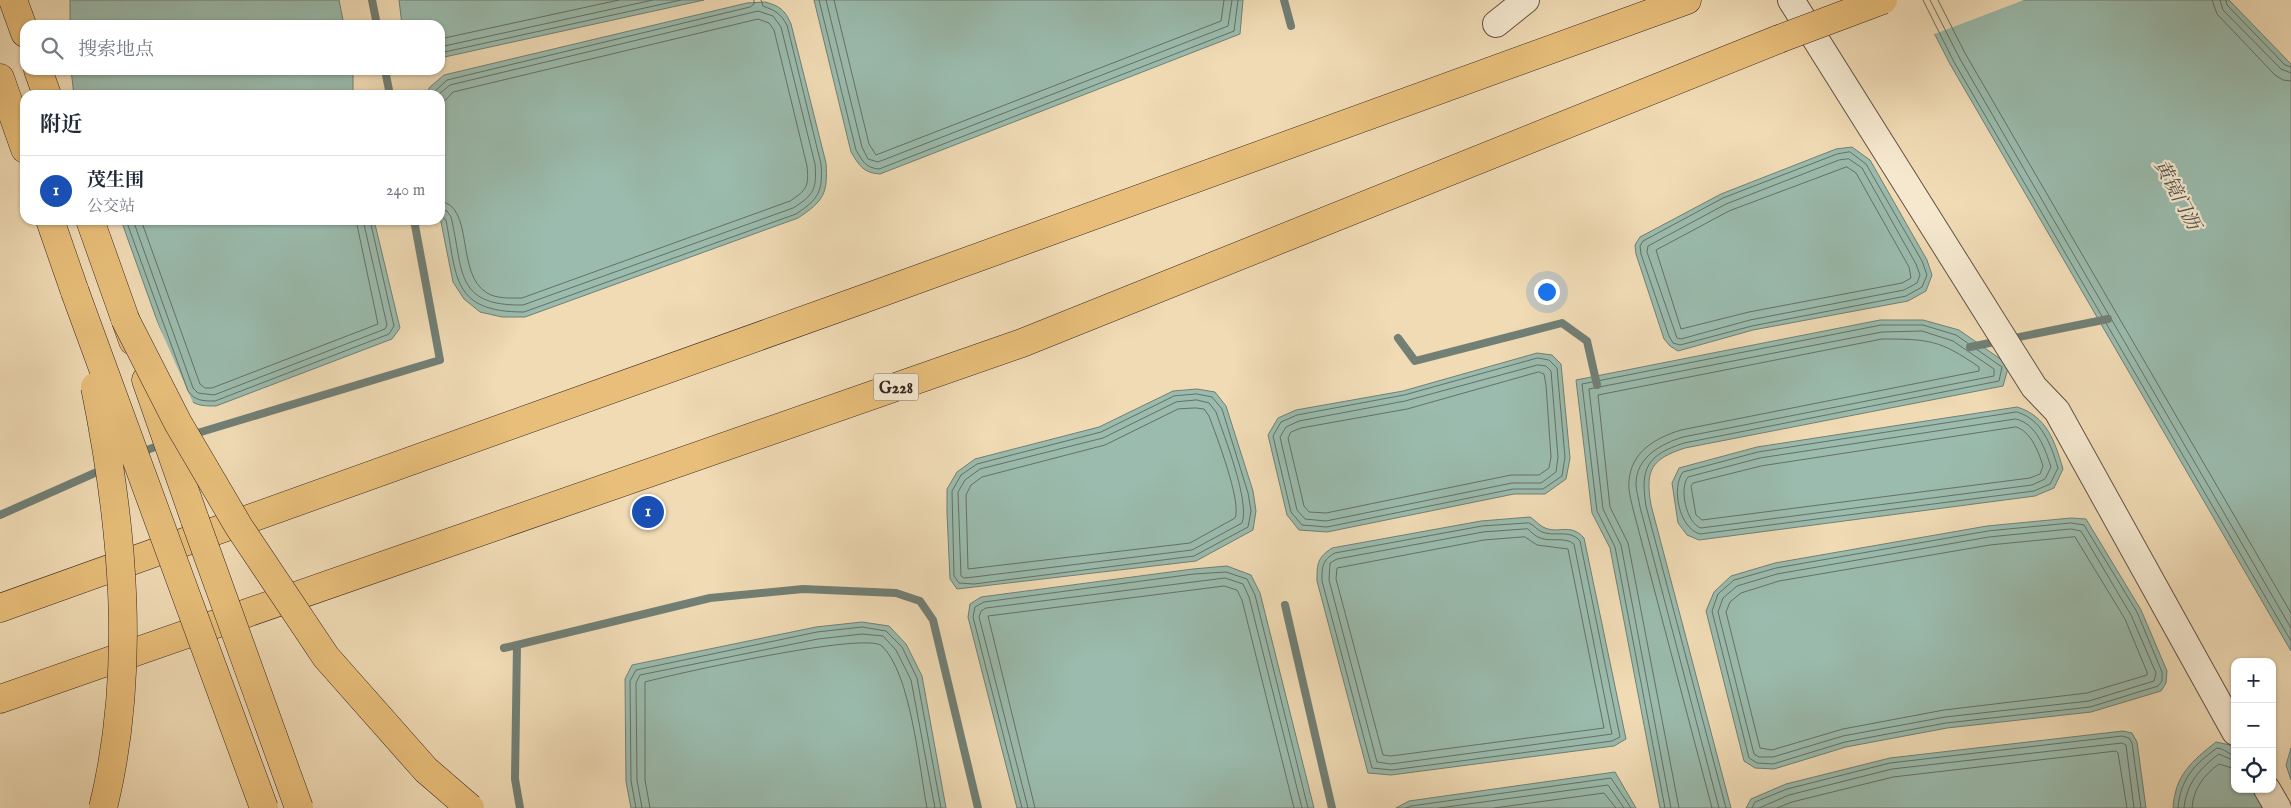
<!DOCTYPE html>
<html lang="zh">
<meta charset="utf-8">
<style>
body{margin:0;font-family:"IM FELL English","Noto Serif SC",serif;background:#f2f2f3;color:#1f2937}
.controls{position:absolute;right:15px;bottom:15px;display:grid;overflow:hidden;border-radius:10px;box-shadow:0 1px 4px #0004}
.controls button{width:45px;height:45px;display:grid;place-items:center;padding:0;border:0;border-bottom:1px solid #e0e1e3;background:#fff;color:#1f2937;font:25px sans-serif}
.you{position:absolute;left:1546px;top:291px;width:18px;height:18px;margin:-12px;border:4px solid #fff;border-radius:50%;background:#1a73e8;box-shadow:0 0 0 8px #1a73e833}
.badge{display:grid;place-items:center;width:32px;height:32px;border-radius:50%;background:#8f2418;color:#fff;font-size:16px;font-weight:700}
.pin{position:absolute;translate:-50% -50%;border:2px solid #fff;box-shadow:0 1px 5px #0006}
.list{margin:0;padding:0;list-style:none}
h2{display:flex;justify-content:space-between;align-items:center;height:65px;margin:0;padding:0 20px;font-size:21px}
h2 small{font-size:16px;font-weight:400;color:#747a83}
.list li{display:grid;grid-template-columns:32px 1fr auto;gap:15px;align-items:center;box-sizing:border-box;height:70px;padding:0 20px;border-top:1px solid #e0e1e3}
.list b{display:block;font-size:19px;white-space:nowrap}
.list p{margin:0;font-size:16px;white-space:nowrap;color:#747a83}
.list em{font-size:16px;font-style:normal;color:#747a83}
.icon{flex:none;width:28px;height:28px;fill:none;stroke:currentColor;stroke-width:2;stroke-linecap:round;stroke-linejoin:round}
.map{position:relative;flex:none;width:2291px;height:808px;overflow:hidden}
.search{position:absolute;background:#fff;box-shadow:0 1px 4px #0004;left:20px;top:20px;width:425px;height:55px;display:flex;align-items:center;gap:12px;box-sizing:border-box;padding:0 18px;border-radius:15px;color:#747a83;font-size:19px}
.panel{position:absolute;background:#fff;box-shadow:0 1px 4px #0004;left:20px;top:90px;width:425px;height:135px;border-radius:15px}
.map>svg:first-child{display:block}
.water{fill:#9abbad;stroke:#717f75}
.pier{fill:#f0dbb5}
.lines{fill:none;stroke-linecap:round;stroke-linejoin:round}
.shore{stroke:#667066;stroke-width:1}
.stream{stroke:#717f75;stroke-width:8}
.minor-casing{stroke:#625245;stroke-width:28}
.trunk-casing{stroke:#332520;stroke-width:29}
.motorway-casing{stroke:#332520;stroke-width:29}
.minor{stroke:#f5e8cf;stroke-width:26}
.trunk{stroke:#e8be7a;stroke-width:28}
.motorway{stroke:#e8be7a;stroke-width:28}
.trunk-bridge-casing{stroke:#332520;stroke-width:29;stroke-linecap:butt}
.motorway-bridge-casing{stroke:#332520;stroke-width:29;stroke-linecap:butt}
.trunk-bridge{stroke:#e8be7a;stroke-width:28}
.motorway-bridge{stroke:#e8be7a;stroke-width:28}
.labels{text-anchor:middle;stroke-width:4.5;stroke-linejoin:round;paint-order:stroke}
.shield{fill:#f5e8cf;stroke:#6d6054;stroke-width:1}
.shield-label{font-size:16px;font-weight:bold;fill:#332520}
.water-label{font-size:19px;font-style:italic;fill:#52524a;stroke:#f5e8cf}
</style>
<div class="map">
<svg width="2291" height="808" viewBox="0 0 2291 808">
<rect width="100%" height="100%" fill="#f0dbb5"/>
<filter id="stains"><feTurbulence type="fractalNoise" baseFrequency=".004" numOctaves="4"/><feColorMatrix values="0 0 0 0 .2 0 0 0 0 .09 0 0 0 0 .02 0 0 0 .5 -.17"/></filter>
<radialGradient id="worn" r=".72"><stop offset=".6" stop-color="#630" stop-opacity="0"/><stop offset="1" stop-color="#630" stop-opacity=".3"/></radialGradient>
<path class="water" d="M 70,0 L 339,0 L 344,25 L 70,25 Z
M 399,0 L 704,0 L 440,58 L 440,25 L 402,25 Z
M 814,0 L 1243,0 L 1240,34 L 880,174 C 863,173 859,165 851,152 Z
M 1917,0 L 2229,0 L 2291,64 L 2291,651 L 1950,64 Z
M 765,2 C 780,6 785,10 791,24 L 826,163 C 828,193 824,201 798,218 L 525,317 L 502,317 L 480,312 L 464,299 L 453,282 L 440,217 L 440,95 L 425,95 L 430,87 L 444,75 L 747,3 Z
M 71,70 L 353,70 L 353,95 L 74,95 Z
M 1852,147 L 1870,160 L 1927,260 L 1932,275 L 1926,291 L 1908,301 L 1753,330 L 1678,351 L 1670,346 L 1664,339 L 1636,254 L 1635,245 L 1640,237 L 1721,194 L 1836,149 Z
M 121,220 L 374,220 L 400,328 L 392,339 L 216,406 C 202,406 193,406 183,393 Z
M 1880,320 L 1923,320 L 1959,330 L 2009,365 L 2003,386 L 1685,448 C 1651,459 1645,470 1651,505 L 1731,808 L 1660,808 L 1610,548 L 1592,513 L 1576,380 Z
M 1537,353 L 1552,355 L 1561,364 L 1570,458 L 1566,479 L 1545,494 L 1514,494 L 1327,532 L 1299,530 L 1287,515 L 1268,435 L 1278,418 L 1296,410 L 1403,391 Z
M 1197,389 L 1215,392 L 1226,406 L 1253,491 L 1256,511 L 1253,530 L 1196,561 L 957,589 L 950,579 L 947,513 L 947,489 L 957,472 L 975,459 L 1099,427 L 1173,391 Z
M 2017,407 C 2047,416 2055,442 2063,469 L 2054,488 L 2035,496 L 1699,540 L 1687,535 L 1678,523 L 1672,483 L 1679,468 L 1757,447 Z
M 1530,517 C 1535,520 1539,525 1543,527 C 1558,535 1570,522 1584,538 L 1626,739 L 1614,746 L 1391,775 L 1368,773 L 1317,581 C 1317,564 1317,558 1332,548 L 1481,521 Z
M 2071,518 L 2086,519 L 2141,610 L 2167,671 L 2166,683 L 2161,691 L 2091,712 L 1947,728 L 1846,747 L 1774,769 L 1755,768 L 1744,761 L 1706,611 L 1714,592 L 1731,576 L 1775,563 L 1987,526 Z
M 1227,566 L 1251,575 L 1260,593 L 1314,808 L 1017,808 L 968,617 L 970,604 L 981,597 L 1193,569 Z
M 862,622 L 889,626 L 906,644 L 922,676 L 946,808 L 631,808 L 626,782 L 625,679 L 632,665 L 816,627 Z
M 2123,731 L 2132,733 L 2137,742 L 2146,808 L 1746,808 L 1751,799 L 1786,784 L 1890,758 Z
M 2216,742 L 2230,745 L 2235,753 L 2235,789 L 2254,789 L 2262,808 L 2173,808 C 2175,775 2192,761 2216,742 Z
M 2291,748 L 2291,780 L 2286,765 Z
M 1615,772 L 1636,808 L 1396,808 L 1409,801 Z"/>
<path class="pier" d="M 1915,0 L 2024,0 L 1932,35 Z
M 149,304 L 195,407 L 188,404 L 181,395 Z"/>
<g class="lines">
<path class="shore" d="M 819,0 L 856,150 C 862,160 865,168 879,169 L 1234,31 L 1238,0
M 826,0 L 862,147 L 868,159 L 878,162 L 1228,26 L 1232,0
M 834,0 L 869,144 L 876,155 L 1221,21 L 1224,0
M 1923,0 L 1954,62 L 2291,641
M 1930,0 L 1960,59 L 2291,628
M 1938,0 L 1966,55 L 2291,613
M 2212,0 L 2217,14 L 2275,75 L 2283,80 L 2291,81
M 2220,0 L 2223,10 L 2281,69 L 2291,73
M 2226,0 L 2227,5 L 2285,65 L 2291,67
M 440,39 L 619,0
M 440,47 L 653,0
M 440,53 L 681,0
M 431,95 L 447,80 L 750,7 L 754,4 L 754,0
M 438,95 L 450,85 L 758,11 L 773,16 L 781,27 L 815,164 C 817,189 814,195 793,208 L 523,305 C 454,306 464,271 451,217 L 447,211 L 440,209
M 440,106 L 453,92 L 758,19 L 769,23 L 774,30 L 807,166 C 809,186 807,190 790,201 L 522,298 C 511,298 497,299 487,293 C 455,274 475,206 440,201
M 1850,152 L 1866,164 L 1922,261 L 1927,275 L 1922,287 L 1906,296 L 1752,326 L 1680,345 L 1673,343 L 1669,336 L 1641,254 L 1640,246 L 1643,241 L 1723,198 L 1837,154 Z
M 1849,159 L 1862,168 L 1916,264 L 1920,275 L 1917,283 L 1904,290 L 1750,320 L 1681,339 L 1677,338 L 1647,252 L 1648,246 L 1726,204 L 1839,160 Z
M 1847,167 L 1856,173 L 1909,267 L 1911,278 L 1902,283 L 1749,312 L 1681,329 L 1656,250 L 1729,211 Z
M 440,215 L 446,220 C 457,278 452,312 524,312 L 796,214 C 819,199 823,191 821,164 L 787,25 C 780,13 776,11 763,6 L 761,0
M 126,220 L 188,391 C 195,401 203,401 215,401 L 389,334 L 394,326 L 370,220
M 133,220 L 193,388 L 198,393 L 214,395 L 385,329 L 387,325 L 363,220
M 141,220 L 200,384 L 205,388 L 212,388 L 378,324 L 356,220
M 1538,358 L 1549,360 L 1557,368 L 1565,457 L 1562,476 L 1543,489 L 1513,489 L 1327,527 L 1302,525 L 1291,512 L 1273,436 L 1281,422 L 1297,415 L 1404,395 Z
M 1538,365 L 1546,366 L 1551,371 L 1558,457 L 1556,472 L 1541,483 L 1512,483 L 1326,521 L 1305,519 L 1297,510 L 1280,437 L 1286,427 L 1299,421 L 1405,401 Z
M 1539,372 L 1544,374 L 1546,385 L 1551,457 L 1549,468 L 1539,475 L 1511,475 L 1326,513 L 1309,512 L 1304,506 L 1288,438 L 1291,432 L 1301,428 L 1407,409 Z
M 1197,394 L 1212,397 L 1222,409 L 1248,493 L 1251,511 L 1248,527 L 1194,556 L 974,584 L 959,583 L 954,576 L 952,491 L 961,475 L 977,464 L 1101,432 L 1174,396 Z
M 1197,400 L 1209,403 L 1216,412 C 1224,436 1250,501 1242,523 L 1192,550 L 974,577 L 964,578 L 961,576 L 958,492 L 965,480 L 980,469 L 1103,438 L 1176,402 Z
M 1196,408 L 1204,409 L 1209,416 C 1216,435 1242,502 1235,518 L 1190,543 L 968,569 L 966,495 L 971,485 L 982,477 L 1105,445 L 1178,409 Z
M 2017,412 C 2042,419 2051,445 2058,468 L 2050,484 L 2034,491 L 1700,534 C 1679,528 1671,488 1683,472 L 1758,452 Z
M 2016,419 C 2037,424 2045,449 2051,467 L 2045,479 L 2032,485 L 1701,528 C 1686,523 1679,488 1688,477 L 1760,458 Z
M 2016,427 C 2031,431 2039,453 2043,466 L 2040,474 L 2030,478 L 1702,520 L 1696,515 L 1691,486 L 1693,483 L 1761,466 Z
M 1529,523 C 1534,525 1537,530 1542,532 C 1555,537 1570,529 1580,541 L 1620,737 L 1612,741 L 1392,770 L 1372,768 L 1322,581 C 1322,567 1322,560 1335,553 L 1482,526 Z
M 2071,523 L 2084,525 L 2137,612 L 2162,672 L 2162,681 L 2158,686 L 2090,707 L 1946,723 L 1845,742 L 1773,764 L 1757,763 L 1749,758 L 1712,611 L 1718,594 L 1734,580 L 1776,568 L 1988,531 Z
M 1528,529 C 1531,532 1534,535 1538,537 C 1549,543 1565,536 1574,544 L 1612,734 L 1391,764 L 1377,762 L 1329,580 L 1330,563 L 1337,559 L 1483,532 Z
M 2071,529 L 2081,531 L 2131,615 L 2156,673 L 2154,681 L 2089,701 L 1945,717 L 1843,736 L 1773,757 L 1759,757 L 1754,754 L 1718,612 L 1723,598 L 1737,586 L 1777,574 L 1989,537 Z
M 1525,537 L 1537,545 L 1568,549 L 1604,728 L 1391,756 L 1383,755 L 1336,579 L 1337,568 L 1484,540 Z
M 2075,537 L 2125,619 L 2147,672 L 2147,675 L 2087,693 L 1944,710 L 1843,729 L 1772,750 L 1760,748 L 1726,612 L 1730,602 L 1741,593 L 1779,581 L 1990,545 Z
M 636,808 L 631,781 L 630,681 L 636,670 L 817,632 L 862,627 L 886,631 L 902,647 L 917,678 L 941,808
M 642,808 L 637,780 L 636,683 L 640,675 L 818,639 L 862,634 L 883,636 L 896,650 L 911,680 L 935,808
M 650,808 L 645,780 L 645,682 C 674,674 867,631 882,646 C 911,674 919,767 927,808
M 1022,808 L 973,617 L 975,607 L 984,602 L 1194,574 L 1226,572 L 1247,579 L 1255,595 L 1308,808
M 1028,808 L 979,617 L 981,611 L 986,608 L 1225,578 L 1243,584 L 1249,597 L 1302,808
M 1035,808 L 988,616 L 1224,586 L 1237,590 L 1242,600 L 1294,808
M 1406,808 L 1411,806 L 1611,778 L 1631,808
M 1439,808 L 1608,785 L 1624,808
M 1494,808 L 1604,793 L 1616,808
M 1665,808 L 1615,547 L 1597,511 L 1582,384 L 1881,325 L 1923,325 L 1956,335 L 2002,367 L 1999,381 L 1684,443 C 1647,455 1640,468 1646,506 L 1726,808
M 1671,808 L 1621,545 L 1603,509 L 1589,389 L 1882,332 L 1922,331 L 1953,341 L 1994,369 L 1994,376 L 1683,437 C 1661,444 1636,457 1636,484 C 1636,491 1639,500 1640,507 L 1719,808
M 1679,808 L 1628,543 L 1610,507 L 1598,395 L 1882,339 C 1929,339 1940,340 1979,367 L 1979,371 L 1681,430 C 1655,438 1631,452 1629,481 C 1628,490 1631,500 1633,509 L 1712,808
M 1752,808 L 1755,802 L 1787,789 L 1890,763 L 2122,736 L 2129,738 L 2132,743 L 2141,808
M 1759,808 L 1789,795 L 1892,769 L 2122,743 L 2126,745 L 2134,808
M 1777,808 L 1792,802 L 1893,777 L 2116,751 L 2118,753 L 2127,808
M 2178,808 C 2180,779 2195,764 2217,748 C 2226,749 2228,755 2235,755
M 2184,808 C 2186,784 2200,768 2219,754 L 2235,761
M 2192,808 C 2193,789 2204,775 2219,764 L 2235,769"/>
<path class="stream" d="M 372,0 L 377,25
M 1284,0 L 1291,26
M 385,70 L 390,95
M 1398,338 L 1415,361 L 1562,323 L 1587,341 L 1597,385
M 1970,347 L 2108,319
M 191,435 L 440,360 L 414,220
M 139,453 L 163,444
M 0,515 L 106,468
M 1285,605 L 1332,808
M 517,645 L 515,779 L 520,808
M 504,648 L 710,598 L 803,589 L 896,593 L 920,601 L 933,620 L 978,808"/>
<g class="minor-casing">
<path id="minor" d="M 1791,0 L 2034,387 L 2057,411 L 2235,732
M 1496,24 L 1526,0
M 2267,789 L 2278,808"/>
</g>
<g class="trunk-casing">
<path id="trunk" d="M 0,608 L 866,298 L 1687,0
M 0,699 L 1022,343 L 1779,39"/>
</g>
<g class="motorway-casing">
<path id="motorway" d="M 13,0 L 25,33
M 38,70 L 47,95
M 0,78 L 25,149
M 50,220 L 75,292
M 90,220 L 133,341
M 146,380 L 195,520"/>
</g>
<use href="#minor" class="minor"/>
<use href="#trunk" class="trunk"/>
<use href="#motorway" class="motorway"/>
<g class="trunk-bridge-casing">
<path id="trunk-bridge" d="M 1779,39 L 1883,0"/>
</g>
<g class="motorway-bridge-casing">
<path id="motorway-bridge" d="M 75,292 L 264,808
M 125,319 L 178,423 L 239,527 L 326,657 L 426,770 L 470,808
M 95,387 C 123,525 137,670 103,808
M 195,520 L 299,808"/>
</g>
<use href="#trunk-bridge" class="trunk-bridge"/>
<use href="#motorway-bridge" class="motorway-bridge"/>
</g>
<g class="labels">
<rect class="shield" x="873.5" y="373.5" width="45" height="27" rx="4"/>
<g class="shield-label">
<text x="896" y="393">G228</text>
</g>
<g class="water-label">
<text transform="translate(2178 194) rotate(62)" y="7">黄镜门沥</text>
</g>
</g>
<rect width="100%" height="100%" filter="url(#stains)"/>
<rect width="100%" height="100%" fill="url(#worn)"/>
</svg>
<div class="controls">
<button>+</button>
<button>−</button>
<button><svg class="icon" aria-label="locate" viewBox="0 0 24 24"><circle cx="12" cy="12" r="6"/><path d="M12 2v4M12 18v4M2 12h4M18 12h4"/></svg></button>
</div>
<div class="you"></div>
<div class="pin badge" style="left:648px;top:512px;background:#1a4fb4">1</div>
<div class="search"><svg class="icon" aria-label="search" viewBox="0 0 24 24"><circle cx="10" cy="10" r="6"/><path d="M15 15l6 6"/></svg>搜索地点</div>
<section class="panel">
<h2>附近<small></small></h2>
<ul class="list">
<li><span class="badge" style="background:#1a4fb4">1</span><div><b>茂生围</b><p>公交站</p></div><em>240 m</em></li>
</ul>
</section>
</div>
